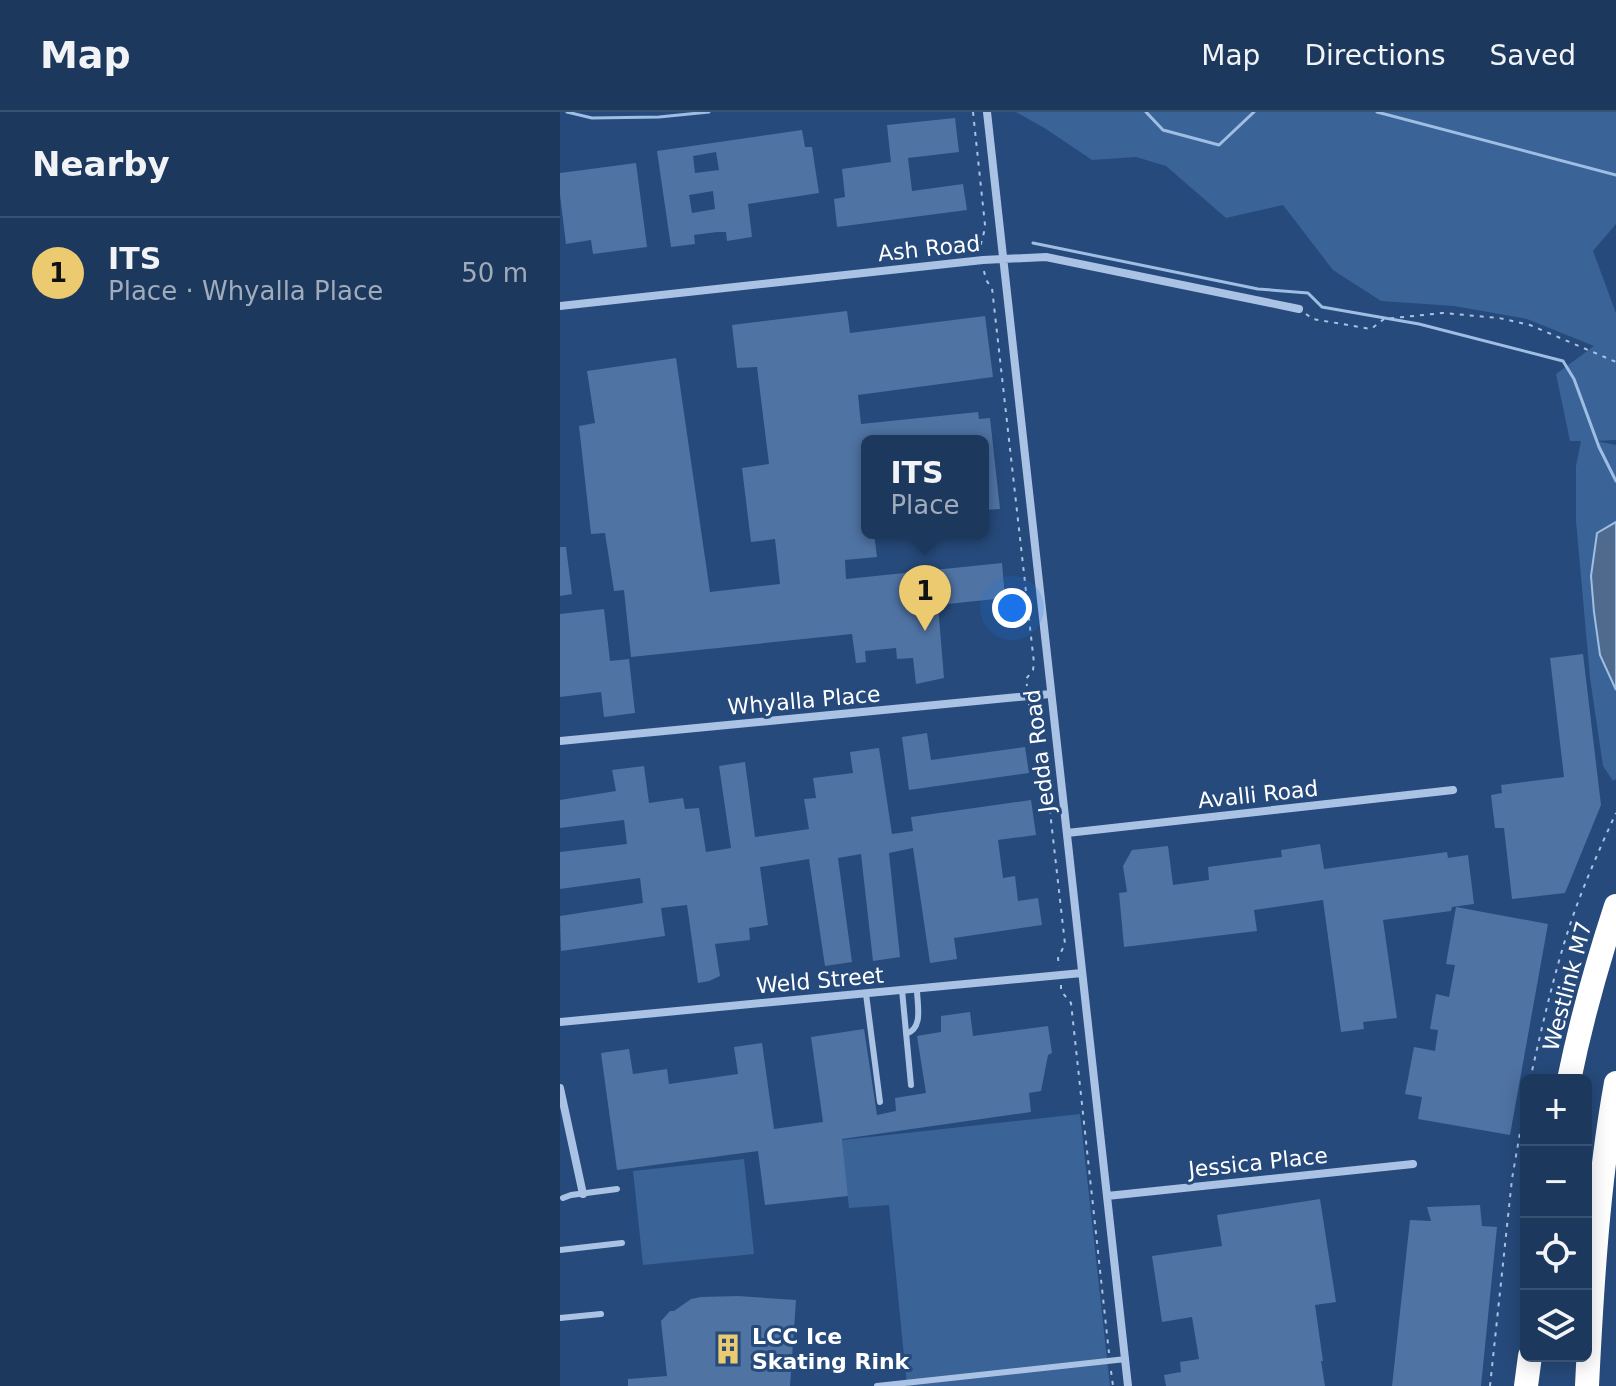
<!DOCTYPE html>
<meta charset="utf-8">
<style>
body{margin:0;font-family:"DejaVu Sans",sans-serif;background:#294365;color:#f1f3f6}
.controls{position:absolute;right:24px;bottom:24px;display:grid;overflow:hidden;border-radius:12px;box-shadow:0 4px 20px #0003}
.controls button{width:72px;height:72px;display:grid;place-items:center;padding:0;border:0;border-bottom:2px solid #3a5272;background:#1c385c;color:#f1f3f6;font:40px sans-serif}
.you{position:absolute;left:452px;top:496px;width:28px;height:28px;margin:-20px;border:6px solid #fff;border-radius:50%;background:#1a73e8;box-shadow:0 0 0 12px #1a73e833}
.badge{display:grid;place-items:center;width:52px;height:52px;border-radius:50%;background:#ecca70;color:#111;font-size:26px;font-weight:700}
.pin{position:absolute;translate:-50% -66px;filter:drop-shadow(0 2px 4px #0008)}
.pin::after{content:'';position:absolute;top:42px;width:28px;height:24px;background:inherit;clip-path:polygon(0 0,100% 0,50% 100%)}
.popup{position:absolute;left:301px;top:323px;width:128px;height:104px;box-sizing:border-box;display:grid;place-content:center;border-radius:12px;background:#1c385c;filter:drop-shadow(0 2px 6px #0005);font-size:26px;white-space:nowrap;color:#a0acbb}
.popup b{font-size:30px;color:#f1f3f6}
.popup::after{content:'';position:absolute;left:50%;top:100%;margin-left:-16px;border:16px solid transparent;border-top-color:#1c385c}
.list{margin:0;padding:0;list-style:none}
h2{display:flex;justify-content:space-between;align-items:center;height:104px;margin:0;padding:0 32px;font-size:34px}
h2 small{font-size:26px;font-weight:400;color:#a0acbb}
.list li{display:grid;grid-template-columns:52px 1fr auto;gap:24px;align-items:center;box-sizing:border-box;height:112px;padding:0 32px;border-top:2px solid #3a5272}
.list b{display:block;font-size:30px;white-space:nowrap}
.list p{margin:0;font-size:26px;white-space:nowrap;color:#a0acbb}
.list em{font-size:26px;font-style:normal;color:#a0acbb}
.icon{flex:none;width:44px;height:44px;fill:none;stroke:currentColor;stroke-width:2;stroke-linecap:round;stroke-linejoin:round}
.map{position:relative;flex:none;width:1056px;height:1274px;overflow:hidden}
header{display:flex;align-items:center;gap:48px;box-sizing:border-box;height:112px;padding:0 40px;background:#1c385c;border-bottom:2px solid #3a5272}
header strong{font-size:38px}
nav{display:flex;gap:44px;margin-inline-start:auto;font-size:28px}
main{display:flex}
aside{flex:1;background:#1c385c}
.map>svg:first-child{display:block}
.green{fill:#3a6398}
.water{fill:#506a8e;stroke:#9fbee4;stroke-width:2}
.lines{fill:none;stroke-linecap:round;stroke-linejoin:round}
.stream{stroke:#9fbee4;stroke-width:3}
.building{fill:#4f73a3;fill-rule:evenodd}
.path{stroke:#aac3e4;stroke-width:2;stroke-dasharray:4 6;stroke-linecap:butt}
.service{stroke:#aac3e4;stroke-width:6}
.minor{stroke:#aac3e4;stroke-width:8}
.motorway{stroke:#fff;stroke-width:24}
.labels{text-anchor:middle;stroke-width:6;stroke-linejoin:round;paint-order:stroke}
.street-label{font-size:22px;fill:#fff;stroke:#264a7b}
.poi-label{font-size:22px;font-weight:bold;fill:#fff;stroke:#264a7b;text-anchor:start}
</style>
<header>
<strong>Map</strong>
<nav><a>Map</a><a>Directions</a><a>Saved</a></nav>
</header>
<main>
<aside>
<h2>Nearby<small></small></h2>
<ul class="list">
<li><span class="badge">1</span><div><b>ITS</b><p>Place · Whyalla Place</p></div><em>50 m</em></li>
</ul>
</aside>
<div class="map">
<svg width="1056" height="1274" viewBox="0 0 1056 1274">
<rect width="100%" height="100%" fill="#264a7b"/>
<path class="green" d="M 456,0 L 1056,0 L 1056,112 L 1033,139 L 1056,201 L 1056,328 L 1035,329 L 1056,333 L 1056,667 L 1053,669 L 1043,654 L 1030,566 L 1016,409 L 1016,354 L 1021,329 L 1010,329 L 996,262 L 1034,234 L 967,207 L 894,194 L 821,189 L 773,158 L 723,93 L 666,106 L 606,54 L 576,45 L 532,48 L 486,17 Z
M 520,1002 L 550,1274 L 347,1274 L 329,1093 L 289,1096 L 282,1028 Z
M 184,1047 L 194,1142 L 83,1153 L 73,1059 Z"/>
<path class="water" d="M 1056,410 L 1056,578 L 1040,543 L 1034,500 L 1031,464 L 1037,421 Z"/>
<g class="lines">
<path class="stream" d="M 7,0 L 32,6 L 99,5 L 149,0
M 586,0 L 603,18 L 659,33 L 694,0
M 817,0 L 1056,63
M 473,131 L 698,177 L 748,181 L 762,195 L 859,212 L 1003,249 L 1014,267 L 1039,335 L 1056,369"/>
</g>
<path class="building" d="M 395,6 L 399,40 L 348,46 L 352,79 L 403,72 L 407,98 L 277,115 L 274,87 L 285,85 L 282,57 L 331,50 L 327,13 Z
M 242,18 L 245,35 L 252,35 L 259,81 L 188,92 L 192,125 L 167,129 L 166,120 L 157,120 L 134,123 L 135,132 L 111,135 L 97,39 ZM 156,40 L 159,58 L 135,61 L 133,44 ZM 153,79 L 155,97 L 132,101 L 129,83 Z
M 76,51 L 87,135 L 33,142 L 31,128 L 6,132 L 0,83 L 0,61 Z
M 287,199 L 290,221 L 425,204 L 433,265 L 298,283 L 301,312 L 418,300 L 419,307 L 430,306 L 440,397 L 423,398 L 423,329 L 303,329 L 307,360 L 307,421 L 314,421 L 317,445 L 285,448 L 286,467 L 442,451 L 445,486 L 378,493 L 384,566 L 356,572 L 353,546 L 337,547 L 336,536 L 305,539 L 306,550 L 296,551 L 292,522 L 71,545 L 64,478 L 54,479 L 45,421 L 31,422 L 19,314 L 35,311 L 27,259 L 116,246 L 150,480 L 220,472 L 215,427 L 191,430 L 182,356 L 209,352 L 197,255 L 177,256 L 172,213 Z
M 0,435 L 6,435 L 12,482 L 0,484 Z
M 44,497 L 50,549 L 69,547 L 75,601 L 44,605 L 41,580 L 0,585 L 0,502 Z
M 1023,542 L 1041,693 L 1005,781 L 952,787 L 944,716 L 935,716 L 931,683 L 942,681 L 941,673 L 1004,665 L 990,546 Z
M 367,621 L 371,648 L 465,635 L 469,661 L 349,678 L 342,625 Z
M 319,636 L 332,722 L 353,719 L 351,705 L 471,688 L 476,723 L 438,728 L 443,766 L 455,764 L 458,789 L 478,786 L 482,813 L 394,826 L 397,847 L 370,851 L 353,736 L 329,741 L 340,845 L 313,849 L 301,742 L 278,746 L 292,850 L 265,854 L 249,747 L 200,755 L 208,813 L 189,816 L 190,828 L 155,832 L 160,864 L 149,869 L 138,871 L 127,793 L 101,796 L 105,824 L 1,839 L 0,804 L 83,791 L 80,766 L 0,777 L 0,740 L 67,732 L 64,708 L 0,716 L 0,688 L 56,679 L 52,658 L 84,654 L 89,691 L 123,686 L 125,697 L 139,696 L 146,740 L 171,736 L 159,654 L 185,650 L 195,725 L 249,717 L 244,687 L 256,686 L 253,666 L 293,661 L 290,640 Z
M 760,732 L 764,757 L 887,740 L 888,746 L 908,743 L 914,792 L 892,795 L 891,799 L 823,808 L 837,906 L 803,910 L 804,917 L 781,920 L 763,788 L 694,798 L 697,819 L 564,835 L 559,781 L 567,780 L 563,754 L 572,738 L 608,734 L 613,773 L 649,768 L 648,755 L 722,745 L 721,738 Z
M 896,795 L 988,812 L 950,1023 L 858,1007 L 862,985 L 845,982 L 854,935 L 875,939 L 878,918 L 870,917 L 876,882 L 889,885 L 895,853 L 886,852 Z
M 410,900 L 413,924 L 488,914 L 492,941 L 488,943 L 481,979 L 469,981 L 471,1000 L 282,1027 L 288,1084 L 205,1093 L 198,1039 L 57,1058 L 41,941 L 69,937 L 73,962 L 107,957 L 109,972 L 178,962 L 174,935 L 202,931 L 214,1017 L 263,1010 L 251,925 L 304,917 L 317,1003 L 336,999 L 335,986 L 366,981 L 357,924 L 381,920 L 381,904 Z
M 760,1087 L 776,1190 L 755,1193 L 763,1249 L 761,1249 L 765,1274 L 606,1274 L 604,1263 L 621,1260 L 620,1250 L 639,1247 L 632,1205 L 602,1210 L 592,1144 L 662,1134 L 657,1103 Z
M 920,1093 L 922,1114 L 937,1115 L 921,1274 L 832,1274 L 850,1108 L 871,1109 L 867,1095 Z
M 178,1184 L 236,1188 L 230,1274 L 68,1274 L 68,1267 L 107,1264 L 101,1209 L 110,1199 L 114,1199 L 131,1187 L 141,1185 Z"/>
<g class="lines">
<path class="path" d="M 413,0 L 425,113 C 425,122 420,129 421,137
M 424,159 L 426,168 L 432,176 L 474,551 L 473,558 L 466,567 L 467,574
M 746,202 L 753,207 L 811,217 L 824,207 L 883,201 L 939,206 L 970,213 L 1056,250
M 469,592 L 470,600 L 480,611 L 505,832 L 498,846 L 499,855
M 501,873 L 501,879 L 511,891 L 549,1241
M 970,968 C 981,919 992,870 1007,822 C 1020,781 1038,740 1056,701
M 551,1259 L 553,1274
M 930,1274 L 952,1067 L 966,986"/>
<path class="service" d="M 342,878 L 351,973
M 306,882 L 320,990
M 346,922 C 364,916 357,893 357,877
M 3,1086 L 11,1083 L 57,1077
M 0,1138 L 62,1131
M 0,1206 L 41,1202
M 317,1274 L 566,1247"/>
<path class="minor" d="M 427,0 L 568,1274
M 0,194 L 423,148 L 486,145 L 739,197
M 0,629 L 490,582
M 507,721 L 893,678
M 0,910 L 522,861
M 0,976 L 23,1082
M 547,1084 L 853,1052"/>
<path class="motorway" d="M 1009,968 C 1021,909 1037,852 1056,794
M 966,1274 L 970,1244
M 1027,1274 C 1032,1173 1038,1071 1056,971"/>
</g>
<defs>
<g id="building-bare" transform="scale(2.4)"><path d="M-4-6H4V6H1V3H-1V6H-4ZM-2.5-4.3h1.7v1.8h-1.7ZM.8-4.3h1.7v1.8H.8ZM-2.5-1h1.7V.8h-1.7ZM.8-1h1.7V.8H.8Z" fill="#ecca70" stroke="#264a7b" stroke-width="2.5" paint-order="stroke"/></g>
</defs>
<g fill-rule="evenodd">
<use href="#building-bare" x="168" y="1237"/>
</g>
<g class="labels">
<g class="street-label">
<text transform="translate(369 136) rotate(-6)" y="8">Ash Road</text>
<text transform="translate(244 588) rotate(-5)" y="8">Whyalla Place</text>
<text transform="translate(479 639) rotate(-97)" y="8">Jedda Road</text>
<text transform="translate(698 682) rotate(-6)" y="8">Avalli Road</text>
<text transform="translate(260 868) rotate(-5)" y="8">Weld Street</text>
<text transform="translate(1007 874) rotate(-75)" y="8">Westlink M7</text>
<text transform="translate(698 1050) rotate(-6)" y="8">Jessica Place</text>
</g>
<g class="poi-label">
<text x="192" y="1232">LCC Ice<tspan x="192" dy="25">Skating Rink</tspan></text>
</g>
</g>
</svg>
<div class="controls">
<button>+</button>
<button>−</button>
<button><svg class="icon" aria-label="locate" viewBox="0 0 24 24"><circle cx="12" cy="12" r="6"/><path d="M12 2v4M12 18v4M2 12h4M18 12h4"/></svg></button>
<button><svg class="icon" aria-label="layers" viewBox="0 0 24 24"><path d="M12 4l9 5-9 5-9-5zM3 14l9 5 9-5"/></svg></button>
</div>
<div class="you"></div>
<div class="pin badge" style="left:365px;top:519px">1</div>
<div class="popup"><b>ITS</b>Place</div>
</div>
</main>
